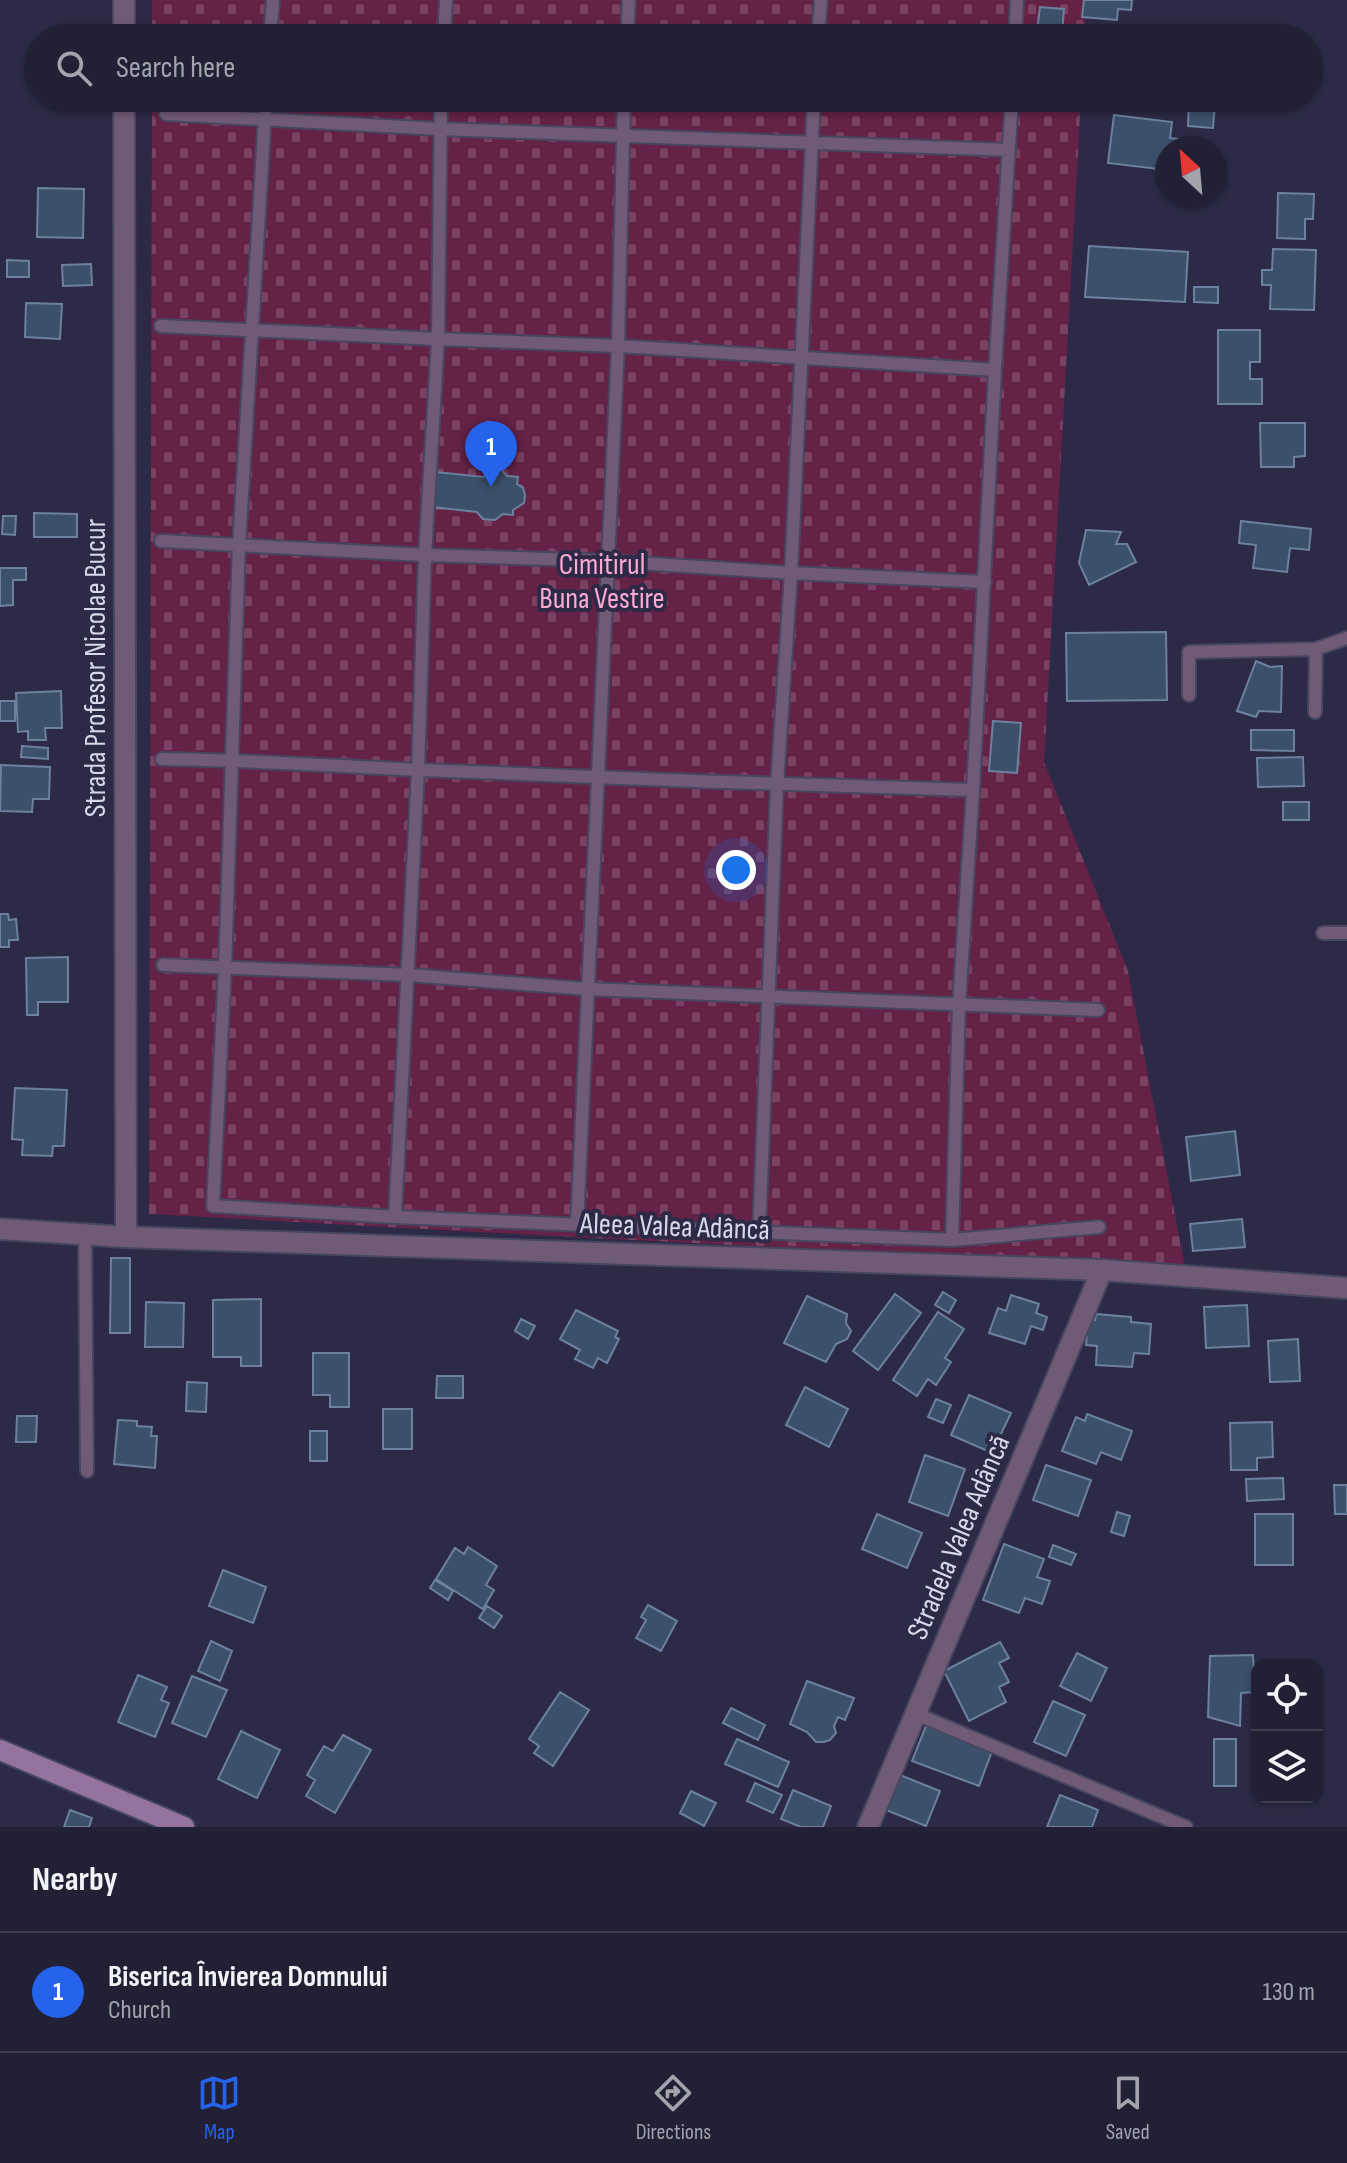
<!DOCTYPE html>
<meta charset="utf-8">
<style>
body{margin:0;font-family:"Sofia Sans Condensed",sans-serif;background:#29283c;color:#f1f3f6}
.controls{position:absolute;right:24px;bottom:24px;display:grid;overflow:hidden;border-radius:16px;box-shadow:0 2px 6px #0004}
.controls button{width:72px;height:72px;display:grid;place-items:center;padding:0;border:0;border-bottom:2px solid #3e3e4f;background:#212034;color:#f1f3f6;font:40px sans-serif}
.compass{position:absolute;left:1155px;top:136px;width:72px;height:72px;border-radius:50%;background:#212034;box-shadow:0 2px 6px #0004;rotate:334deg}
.you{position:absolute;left:736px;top:870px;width:28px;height:28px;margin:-20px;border:6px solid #fff;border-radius:50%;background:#1a73e8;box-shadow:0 0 0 12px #1a73e833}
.badge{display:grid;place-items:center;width:52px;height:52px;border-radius:50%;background:#2563eb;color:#fff;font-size:26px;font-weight:700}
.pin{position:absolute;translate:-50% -66px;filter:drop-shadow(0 2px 4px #0008)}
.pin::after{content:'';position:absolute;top:42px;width:28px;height:24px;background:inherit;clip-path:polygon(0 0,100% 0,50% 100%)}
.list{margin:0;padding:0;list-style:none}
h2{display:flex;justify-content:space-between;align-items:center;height:104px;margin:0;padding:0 32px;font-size:34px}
h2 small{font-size:26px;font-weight:400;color:#a2a3ac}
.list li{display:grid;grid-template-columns:52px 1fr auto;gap:24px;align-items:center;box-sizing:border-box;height:120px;padding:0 32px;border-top:2px solid #3e3e4f}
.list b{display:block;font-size:30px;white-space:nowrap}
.list p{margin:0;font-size:26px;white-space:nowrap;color:#a2a3ac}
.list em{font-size:26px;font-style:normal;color:#a2a3ac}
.icon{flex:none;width:44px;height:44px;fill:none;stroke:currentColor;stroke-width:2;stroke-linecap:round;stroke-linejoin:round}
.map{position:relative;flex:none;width:1347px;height:1827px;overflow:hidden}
.search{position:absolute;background:#212034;box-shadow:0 2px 6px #0004;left:24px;right:24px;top:24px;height:88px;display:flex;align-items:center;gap:20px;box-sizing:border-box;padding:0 28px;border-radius:44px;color:#a2a3ac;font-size:30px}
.sheet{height:224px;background:#212034}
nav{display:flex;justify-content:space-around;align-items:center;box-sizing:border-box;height:112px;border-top:2px solid #3e3e4f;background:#212034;font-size:22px;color:#a2a3ac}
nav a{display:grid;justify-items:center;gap:4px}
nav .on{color:#2563eb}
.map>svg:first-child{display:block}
.cemetery{fill:url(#cemetery-stones)}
.building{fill:#3c506a;stroke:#6c819d;stroke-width:2}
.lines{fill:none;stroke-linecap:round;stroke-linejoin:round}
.lane-casing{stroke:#474660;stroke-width:16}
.street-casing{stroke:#474660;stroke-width:24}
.secondary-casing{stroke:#474660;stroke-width:24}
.lane{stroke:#705b76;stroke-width:12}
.street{stroke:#705b76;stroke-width:20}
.secondary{stroke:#94739e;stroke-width:20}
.labels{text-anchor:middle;stroke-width:8;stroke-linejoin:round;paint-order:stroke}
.park-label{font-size:30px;fill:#feaad3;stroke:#2c2a46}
.street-label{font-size:30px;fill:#d7d7e9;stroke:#2c2a46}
</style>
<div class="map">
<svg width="1347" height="1827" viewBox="0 0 1347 1827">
<defs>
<pattern id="cemetery-stones" width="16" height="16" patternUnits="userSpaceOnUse" patternTransform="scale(2)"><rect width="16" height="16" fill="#642247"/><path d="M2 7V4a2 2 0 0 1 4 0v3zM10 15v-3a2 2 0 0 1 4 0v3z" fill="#794162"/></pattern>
</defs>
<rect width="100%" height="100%" fill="#2c2a46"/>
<path class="cemetery" d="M 152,0 L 1086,0 L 1084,38 L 152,38 Z
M 152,98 L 1081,98 L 1044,762 L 1128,971 L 1185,1267 L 571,1237 L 149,1214 Z"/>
<path class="building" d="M 1084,0 L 1132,0 L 1131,10 L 1118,9 L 1117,20 L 1082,17 Z
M 1040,7 L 1064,9 L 1062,34 L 1037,31 Z
M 1101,98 L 1128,98 L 1126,111 L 1099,107 Z
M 1189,101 L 1215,103 L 1213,128 L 1188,126 Z
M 1114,115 L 1172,122 L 1170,138 L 1186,140 L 1185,148 L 1167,148 L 1167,161 L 1159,160 L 1158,169 L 1108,163 Z
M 38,188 L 84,189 L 83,238 L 37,237 Z
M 1278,193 L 1314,194 L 1313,219 L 1305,219 L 1305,239 L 1277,238 Z
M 1089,246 L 1188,252 L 1185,302 L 1085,297 Z
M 1273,249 L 1316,250 L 1314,310 L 1270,309 L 1271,285 L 1262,285 L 1262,270 L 1272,270 Z
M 7,260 L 29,261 L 29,277 L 7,277 Z
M 91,264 L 92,285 L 63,286 L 62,265 Z
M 1194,287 L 1218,287 L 1218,303 L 1194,302 Z
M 26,303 L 62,304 L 60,339 L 25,337 Z
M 1218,330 L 1260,330 L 1260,362 L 1250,362 L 1250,379 L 1262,379 L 1262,404 L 1218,404 Z
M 1260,423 L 1305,423 L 1305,456 L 1294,457 L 1294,467 L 1261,467 Z
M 501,469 L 507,476 L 518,477 L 517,484 L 523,488 L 525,495 L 524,503 L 513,510 L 513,515 L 503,514 L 495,520 L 483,519 L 477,512 L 432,507 L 436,472 L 484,477 L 491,470 Z
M 34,513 L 77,514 L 77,537 L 34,537 Z
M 3,516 L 16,516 L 15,535 L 2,534 Z
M 1241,521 L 1311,529 L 1309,550 L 1290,548 L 1287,572 L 1253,568 L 1256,545 L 1239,543 Z
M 1086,530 L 1121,532 L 1116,544 L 1127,544 L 1136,562 L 1089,585 L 1079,563 Z
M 0,568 L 26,568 L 26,580 L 13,580 L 13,605 L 0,606 Z
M 1166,632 L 1167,700 L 1067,701 L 1066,633 Z
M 1256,661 L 1270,667 L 1282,666 L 1281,712 L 1259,711 L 1256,717 L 1237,711 Z
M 61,691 L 62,728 L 45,728 L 46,740 L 28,740 L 28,731 L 18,732 L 16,693 Z
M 0,701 L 15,701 L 15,721 L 0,721 Z
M 993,721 L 1021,723 L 1017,773 L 989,771 Z
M 1251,730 L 1294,730 L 1294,751 L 1251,750 Z
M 22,746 L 48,748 L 48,759 L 21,757 Z
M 1303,757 L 1304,786 L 1258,787 L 1257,758 Z
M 1,765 L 50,767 L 49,799 L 33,799 L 32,812 L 0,811 Z
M 1283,802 L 1309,802 L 1309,820 L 1283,820 Z
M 0,914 L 8,914 L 9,920 L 16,919 L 18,940 L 9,940 L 9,947 L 0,947 Z
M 68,957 L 68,1002 L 38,1002 L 38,1015 L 27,1015 L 26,958 Z
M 15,1088 L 67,1090 L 64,1146 L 53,1146 L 52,1156 L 22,1155 L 23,1140 L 12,1139 Z
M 1235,1131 L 1240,1175 L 1191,1181 L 1186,1137 Z
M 1242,1219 L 1245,1247 L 1193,1251 L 1190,1224 Z
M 111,1258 L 130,1258 L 130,1333 L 110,1333 Z
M 943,1292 L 956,1300 L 949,1313 L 935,1305 Z
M 895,1294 L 921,1313 L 878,1370 L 853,1351 Z
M 1011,1295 L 1039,1304 L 1036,1313 L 1047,1317 L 1043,1330 L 1031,1326 L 1025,1344 L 989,1333 L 998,1308 L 1006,1311 Z
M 807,1296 L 847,1314 L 846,1323 L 851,1331 L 847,1339 L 836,1344 L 826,1362 L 784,1343 Z
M 261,1299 L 261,1366 L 241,1366 L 241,1357 L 213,1357 L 213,1300 Z
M 146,1302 L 184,1303 L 183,1347 L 145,1347 Z
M 1247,1305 L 1249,1346 L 1206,1348 L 1204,1307 Z
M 576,1310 L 618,1331 L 615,1337 L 619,1339 L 607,1363 L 598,1358 L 593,1368 L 575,1359 L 580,1350 L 560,1339 Z
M 938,1312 L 964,1329 L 945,1358 L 951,1362 L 936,1385 L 928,1379 L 917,1396 L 893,1380 Z
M 1096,1314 L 1131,1317 L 1131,1322 L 1151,1324 L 1149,1354 L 1134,1353 L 1132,1367 L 1096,1365 L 1097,1346 L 1086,1345 L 1088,1320 L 1095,1320 Z
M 521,1319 L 535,1326 L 528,1339 L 515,1331 Z
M 1298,1339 L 1300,1381 L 1270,1382 L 1268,1341 Z
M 313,1353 L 349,1353 L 349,1407 L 330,1407 L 330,1395 L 313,1395 Z
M 437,1376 L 463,1376 L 463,1398 L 436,1398 Z
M 187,1382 L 207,1383 L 206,1412 L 186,1411 Z
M 805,1387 L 848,1409 L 829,1447 L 786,1425 Z
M 969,1395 L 1011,1413 L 992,1453 L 951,1435 Z
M 936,1399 L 951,1405 L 943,1423 L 928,1417 Z
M 383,1409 L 412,1409 L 412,1449 L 383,1449 Z
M 1087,1414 L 1132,1431 L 1121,1460 L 1101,1452 L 1096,1464 L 1062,1451 L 1076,1417 L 1085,1421 Z
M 17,1416 L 37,1416 L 36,1442 L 16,1442 Z
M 118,1420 L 137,1421 L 137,1426 L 152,1427 L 151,1436 L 157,1436 L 155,1468 L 114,1464 Z
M 1272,1422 L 1273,1457 L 1257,1458 L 1257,1470 L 1231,1470 L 1230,1423 Z
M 310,1431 L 327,1431 L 327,1461 L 310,1461 Z
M 925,1455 L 965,1469 L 948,1516 L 909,1502 Z
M 1046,1465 L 1091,1480 L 1078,1516 L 1033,1500 Z
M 1283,1478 L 1284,1499 L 1247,1501 L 1246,1479 Z
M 1334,1485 L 1347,1485 L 1347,1514 L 1335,1514 Z
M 1117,1512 L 1130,1516 L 1124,1536 L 1111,1532 Z
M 877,1514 L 922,1533 L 907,1568 L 862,1549 Z
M 1255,1514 L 1293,1514 L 1293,1565 L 1255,1565 Z
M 1004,1544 L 1044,1559 L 1037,1577 L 1050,1581 L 1042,1604 L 1025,1598 L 1019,1613 L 983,1600 Z
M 1053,1545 L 1076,1554 L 1071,1565 L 1049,1557 Z
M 468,1547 L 497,1566 L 486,1585 L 494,1590 L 483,1609 L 436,1579 L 455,1548 L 464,1554 Z
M 223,1570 L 266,1587 L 253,1623 L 209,1606 Z
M 435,1580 L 453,1591 L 448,1600 L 430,1588 Z
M 648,1605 L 677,1621 L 661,1651 L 636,1638 L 646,1620 L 641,1617 Z
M 487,1606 L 502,1616 L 494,1628 L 479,1618 Z
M 211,1641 L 232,1651 L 220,1681 L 198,1671 Z
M 1000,1642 L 1009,1658 L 999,1663 L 1009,1682 L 999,1687 L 1006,1702 L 969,1721 L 944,1671 Z
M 1077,1653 L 1107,1668 L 1091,1701 L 1060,1686 Z
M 1253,1655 L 1255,1692 L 1241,1693 L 1240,1726 L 1208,1717 L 1210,1656 Z
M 138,1675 L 167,1687 L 161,1700 L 169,1703 L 155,1737 L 118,1722 Z
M 192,1676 L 227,1690 L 206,1737 L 172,1723 Z
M 807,1681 L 854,1698 L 845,1720 L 838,1717 L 834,1726 L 836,1733 L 830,1740 L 824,1742 L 816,1742 L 807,1732 L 790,1724 Z
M 560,1692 L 589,1710 L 553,1766 L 534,1753 L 539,1746 L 529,1739 Z
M 1053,1701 L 1085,1715 L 1066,1756 L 1034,1742 Z
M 731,1708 L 765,1725 L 758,1740 L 723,1723 Z
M 926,1726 L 992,1751 L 979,1786 L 912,1761 Z
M 241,1731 L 280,1750 L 257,1798 L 218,1779 Z
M 343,1735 L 371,1750 L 335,1813 L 306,1796 L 315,1780 L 307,1775 L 324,1746 L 333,1751 Z
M 737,1739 L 789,1762 L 778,1787 L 725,1764 Z
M 1214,1739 L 1236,1739 L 1236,1786 L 1214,1786 Z
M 895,1773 L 940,1791 L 926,1826 L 881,1808 Z
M 755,1783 L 782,1795 L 773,1813 L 747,1801 Z
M 793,1790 L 831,1806 L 823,1827 L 801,1827 L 781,1819 Z
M 691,1791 L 716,1803 L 704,1826 L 680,1813 Z
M 1060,1795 L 1098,1810 L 1092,1827 L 1047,1827 Z
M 70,1810 L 92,1818 L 89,1827 L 64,1827 Z"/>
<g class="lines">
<g class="lane-casing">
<path id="lane" d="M 270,38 L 273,0
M 444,38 L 446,0
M 627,38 L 629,0
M 818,38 L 821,0
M 1015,38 L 1017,0
M 266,98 L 239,545 L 225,968 L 213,1206 L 395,1217 L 952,1240 L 1099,1227
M 166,114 L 440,129 L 1009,150
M 161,326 L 438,339 L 441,98
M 161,541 L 425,555 L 608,561 L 791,573 L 985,582
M 1189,695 L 1189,652 L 1316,649 L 1347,638
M 1315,712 L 1316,649
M 162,759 C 249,760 335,766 422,770 C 606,778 789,785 973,790
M 1323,933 L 1347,933
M 163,965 L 409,975 L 588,989 L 1098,1010
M 395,1217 L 418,770 L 425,555 L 438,339 L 618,346 L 995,370 L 1012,98
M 577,1225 L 618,346 L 624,98
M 759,1233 L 777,785 L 791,573 L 814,98
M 85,1234 L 87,1471
M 952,1240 L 959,1004 L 973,790 L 995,370
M 916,1714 L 1186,1827"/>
</g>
<g class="street-casing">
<path id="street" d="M 124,0 L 124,38
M 124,98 L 126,1237
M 0,1229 L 126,1237 L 1102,1270 L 1347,1288
M 868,1827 L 1102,1270"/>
</g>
<g class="secondary-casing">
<path id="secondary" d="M 0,1750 L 184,1827"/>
</g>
<use href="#lane" class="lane"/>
<use href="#street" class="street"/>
<use href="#secondary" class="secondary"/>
</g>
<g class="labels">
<g class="park-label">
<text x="602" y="574">Cimitirul<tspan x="602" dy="34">Buna Vestire</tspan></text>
</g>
<g class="street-label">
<text transform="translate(95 668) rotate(-90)" y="10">Strada Profesor Nicolae Bucur</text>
<text transform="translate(675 1226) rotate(2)" y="10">Aleea Valea Adâncă</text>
<text transform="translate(958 1537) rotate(-67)" y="10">Stradela Valea Adâncă</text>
</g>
</g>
</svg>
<div class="controls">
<button><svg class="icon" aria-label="locate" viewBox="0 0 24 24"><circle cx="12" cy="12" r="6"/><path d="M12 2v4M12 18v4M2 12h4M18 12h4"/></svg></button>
<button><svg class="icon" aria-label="layers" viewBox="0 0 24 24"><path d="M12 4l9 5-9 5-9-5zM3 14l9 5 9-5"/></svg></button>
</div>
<svg class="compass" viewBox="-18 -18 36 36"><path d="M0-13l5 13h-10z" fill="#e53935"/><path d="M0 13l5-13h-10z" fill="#a2a3ac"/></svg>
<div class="you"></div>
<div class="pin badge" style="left:491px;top:487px">1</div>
<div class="search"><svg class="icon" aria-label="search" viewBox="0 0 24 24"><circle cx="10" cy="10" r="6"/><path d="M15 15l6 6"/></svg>Search here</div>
</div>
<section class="sheet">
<h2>Nearby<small></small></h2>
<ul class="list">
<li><span class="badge">1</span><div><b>Biserica Învierea Domnului</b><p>Church</p></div><em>130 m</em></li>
</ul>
</section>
<nav>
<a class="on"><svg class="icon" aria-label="map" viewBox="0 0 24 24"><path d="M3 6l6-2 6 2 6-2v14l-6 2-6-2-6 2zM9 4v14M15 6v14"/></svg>Map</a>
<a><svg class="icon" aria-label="directions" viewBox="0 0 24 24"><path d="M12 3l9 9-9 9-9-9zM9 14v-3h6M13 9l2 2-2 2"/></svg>Directions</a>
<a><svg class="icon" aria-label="saved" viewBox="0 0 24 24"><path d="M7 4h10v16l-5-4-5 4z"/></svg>Saved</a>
</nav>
